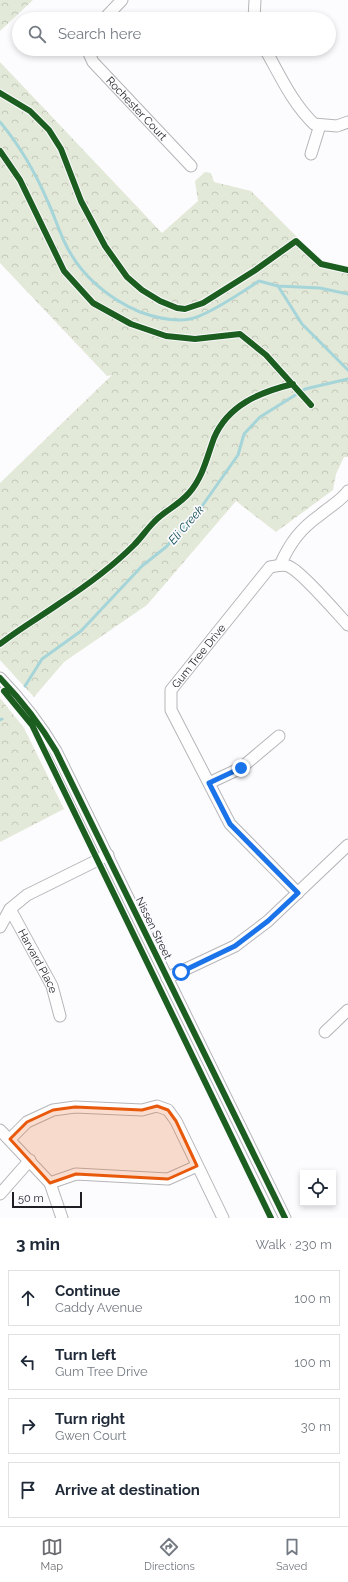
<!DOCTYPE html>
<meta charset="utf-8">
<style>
body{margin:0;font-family:Raleway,sans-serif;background:#f6f6f7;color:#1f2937}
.controls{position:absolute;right:12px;bottom:12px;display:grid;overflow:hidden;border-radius:0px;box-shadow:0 2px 6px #0003}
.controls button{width:36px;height:36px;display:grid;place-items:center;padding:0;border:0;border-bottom:1px solid #e0e1e3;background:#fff;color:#1f2937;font:20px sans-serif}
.scale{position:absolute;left:12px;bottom:10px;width:70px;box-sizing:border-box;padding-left:4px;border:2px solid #1f1e24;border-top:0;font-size:11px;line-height:14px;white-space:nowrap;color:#1f1e24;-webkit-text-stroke:3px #fbfafe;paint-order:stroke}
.stop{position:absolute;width:12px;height:12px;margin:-9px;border:3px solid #1a73e8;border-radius:50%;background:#fff}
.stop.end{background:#1a73e8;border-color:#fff;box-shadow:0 1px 4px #0008}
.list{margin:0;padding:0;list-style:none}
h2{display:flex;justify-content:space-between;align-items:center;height:52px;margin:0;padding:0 16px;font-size:17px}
h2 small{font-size:13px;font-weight:400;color:#747a83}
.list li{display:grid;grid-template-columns:26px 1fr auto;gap:12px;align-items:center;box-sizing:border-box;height:56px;margin:0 8px 8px;padding:0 8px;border:1px solid #e0e1e3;border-radius:0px}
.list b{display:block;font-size:15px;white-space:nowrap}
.list p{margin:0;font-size:13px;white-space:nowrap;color:#747a83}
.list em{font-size:13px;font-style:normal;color:#747a83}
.icon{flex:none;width:22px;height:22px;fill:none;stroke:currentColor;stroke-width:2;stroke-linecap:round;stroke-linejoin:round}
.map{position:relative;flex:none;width:348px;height:1218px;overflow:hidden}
.search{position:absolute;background:#fff;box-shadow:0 2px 6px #0003;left:12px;right:12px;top:12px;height:44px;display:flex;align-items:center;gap:10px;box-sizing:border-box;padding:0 14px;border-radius:22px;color:#747a83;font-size:15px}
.sheet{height:308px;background:#fff}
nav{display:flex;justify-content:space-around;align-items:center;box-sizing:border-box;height:56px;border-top:1px solid #e0e1e3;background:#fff;font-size:11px;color:#747a83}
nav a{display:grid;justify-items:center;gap:2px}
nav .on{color:#6c6b70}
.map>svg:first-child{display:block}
.park{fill:url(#park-crowns)}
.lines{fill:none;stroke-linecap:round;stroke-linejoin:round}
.stream{stroke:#a5d5d9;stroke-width:3}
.minor-casing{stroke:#b6b5b9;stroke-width:13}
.minor{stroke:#fffeff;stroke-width:11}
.cycleway-casing{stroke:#fbfafe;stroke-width:8}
.cycleway{stroke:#1b5e20;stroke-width:6}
.route{stroke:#1a73e8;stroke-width:5}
.marked{fill:#e8590c;fill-opacity:0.2;stroke:#e8590c;stroke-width:3;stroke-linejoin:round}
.labels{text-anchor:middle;stroke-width:3.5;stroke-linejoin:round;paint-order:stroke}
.street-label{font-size:11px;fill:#1f1e24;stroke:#fbfafe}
.water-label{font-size:12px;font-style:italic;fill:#0b4b4f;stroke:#fbfafe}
</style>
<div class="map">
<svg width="348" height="1218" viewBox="0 0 348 1218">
<defs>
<pattern id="park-crowns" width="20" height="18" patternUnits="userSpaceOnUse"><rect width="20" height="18" fill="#e3e9d8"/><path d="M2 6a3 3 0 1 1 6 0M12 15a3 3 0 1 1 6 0" fill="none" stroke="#c2c7b9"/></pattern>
</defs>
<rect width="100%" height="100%" fill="#fcfbfd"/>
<path class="park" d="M 0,0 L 33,0 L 0,31 Z
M 0,62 L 162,233 L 198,201 L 195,181 L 205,172 L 211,173 L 214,182 L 251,191 L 321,261 L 348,267 L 348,457 L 344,457 L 336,474 L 333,490 L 276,532 L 236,501 L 147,605 L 64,662 L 34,697 L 0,660 L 0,483 L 112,375 L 107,376 L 0,263 Z
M 0,698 L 24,728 L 64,809 L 0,842 Z"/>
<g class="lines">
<path class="stream" d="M 0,122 C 20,146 36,174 48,202 C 54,215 58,228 64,241 C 79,274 107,298 140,312 C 154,317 175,322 190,319 C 207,316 244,291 259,281 L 278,286 L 302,324 L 348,370
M 278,286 L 320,288 L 348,294
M 25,686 L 42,659 L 81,631 L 142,566 L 166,547 L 200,509 L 238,455 L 244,434 L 260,417 L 305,389 L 348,379
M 0,720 L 2,719"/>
<g class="minor-casing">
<g id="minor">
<path d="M 104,19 L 122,0"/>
<path d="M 254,19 L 255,0"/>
<path id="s1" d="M 87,49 L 93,62 L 191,166"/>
<path d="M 265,49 C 280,75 292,103 314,124 L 337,126 L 348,122"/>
<path d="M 311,154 L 320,125"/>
<path d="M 280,565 C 290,543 300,529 320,515 C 329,507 341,501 348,491"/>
<path d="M 0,678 C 22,701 40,724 56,751 L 285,1218"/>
<path d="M 209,783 L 241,768 L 279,736"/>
<path id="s2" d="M 298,893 L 230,824 L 171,710 L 171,690 L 270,567 C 276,566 283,564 288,566 C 300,570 337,613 348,625"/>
<path id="s3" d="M 10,909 L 52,986 L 60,1016"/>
<path d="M 0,927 L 10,909 L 27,895 L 108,855"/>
<path d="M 167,978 L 235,946 L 268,921 L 348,845"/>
<path d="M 325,1032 L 348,1010"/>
<path d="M 0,1130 L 50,1183 L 62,1218"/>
<path d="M 10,1139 L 27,1122 L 53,1110 L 75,1107 L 142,1110 L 157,1106 L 168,1110 L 176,1121 L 223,1218"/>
<path d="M 50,1183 L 76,1174 L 168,1179 L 197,1166"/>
<path d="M 0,1194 L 30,1160"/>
</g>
</g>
<use href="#minor" class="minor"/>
<g class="cycleway-casing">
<path id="cycleway" d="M 0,93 L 30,111 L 49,130 L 61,149 L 81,201 L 105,246 L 127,277 L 142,290 L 160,301 L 177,308 L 185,309 L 203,303 L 254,271 L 296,241 L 321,264 L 348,270
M 0,151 L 20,180 L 64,271 L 93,303 L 131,324 L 166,336 L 195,339 L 240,334 L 266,355 L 311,405
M 0,644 C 19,629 40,617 60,603 C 86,586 112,567 134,545 C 141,538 147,529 154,522 C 164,511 179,505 189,493 C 203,477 207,457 214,438 C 228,405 260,392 293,384
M 0,678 C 22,701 40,724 56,751 L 285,1218
M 4,691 L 32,725 L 271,1218"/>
</g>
<use href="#cycleway" class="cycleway"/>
</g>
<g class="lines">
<path class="route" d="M 181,972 L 235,946 L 268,921 L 298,893 L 230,824 L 209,783 L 241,768"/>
</g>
<path class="marked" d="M 157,1106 L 168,1110 L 176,1121 L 197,1166 L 168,1179 L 76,1174 L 50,1183 L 10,1139 L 27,1122 L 53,1110 L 75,1107 L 142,1110 Z"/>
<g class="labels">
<g class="street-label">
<text dy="4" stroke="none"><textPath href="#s1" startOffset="78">Rochester Court</textPath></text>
<text dy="4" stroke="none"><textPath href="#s2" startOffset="289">Gum Tree Drive</textPath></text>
<text transform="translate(154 928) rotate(64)" y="4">Nissen Street</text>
<text dy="4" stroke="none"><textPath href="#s3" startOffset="59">Harvard Place</textPath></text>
</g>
<g class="water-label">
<text transform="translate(186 525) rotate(-49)" y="4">Eli Creek</text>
</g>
</g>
</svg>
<div class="controls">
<button><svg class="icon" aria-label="locate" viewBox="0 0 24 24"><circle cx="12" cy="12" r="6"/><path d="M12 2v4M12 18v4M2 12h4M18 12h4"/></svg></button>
</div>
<div class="scale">50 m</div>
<div class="stop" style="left:181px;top:972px"></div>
<div class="stop end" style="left:241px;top:768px"></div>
<div class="search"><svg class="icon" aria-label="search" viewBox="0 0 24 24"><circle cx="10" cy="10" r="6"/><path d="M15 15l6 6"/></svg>Search here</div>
</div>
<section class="sheet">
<h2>3 min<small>Walk · 230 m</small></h2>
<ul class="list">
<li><svg class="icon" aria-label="ahead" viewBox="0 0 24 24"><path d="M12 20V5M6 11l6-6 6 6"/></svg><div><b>Continue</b><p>Caddy Avenue</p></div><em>100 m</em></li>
<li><svg class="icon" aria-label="left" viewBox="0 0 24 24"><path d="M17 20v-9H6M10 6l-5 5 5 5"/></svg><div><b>Turn left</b><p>Gum Tree Drive</p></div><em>100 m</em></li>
<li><svg class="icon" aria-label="right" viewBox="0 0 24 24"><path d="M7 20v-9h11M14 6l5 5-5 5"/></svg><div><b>Turn right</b><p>Gwen Court</p></div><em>30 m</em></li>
<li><svg class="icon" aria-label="arrive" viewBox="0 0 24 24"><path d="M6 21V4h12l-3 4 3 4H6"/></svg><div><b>Arrive at destination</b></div></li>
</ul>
</section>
<nav>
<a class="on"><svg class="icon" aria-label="map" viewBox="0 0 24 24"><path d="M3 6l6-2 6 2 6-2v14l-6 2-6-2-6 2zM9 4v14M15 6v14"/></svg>Map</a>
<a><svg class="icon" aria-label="directions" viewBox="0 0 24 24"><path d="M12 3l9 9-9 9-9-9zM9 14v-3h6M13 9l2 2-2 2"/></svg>Directions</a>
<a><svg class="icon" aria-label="saved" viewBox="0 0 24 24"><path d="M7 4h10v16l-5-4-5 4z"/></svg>Saved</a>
</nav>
